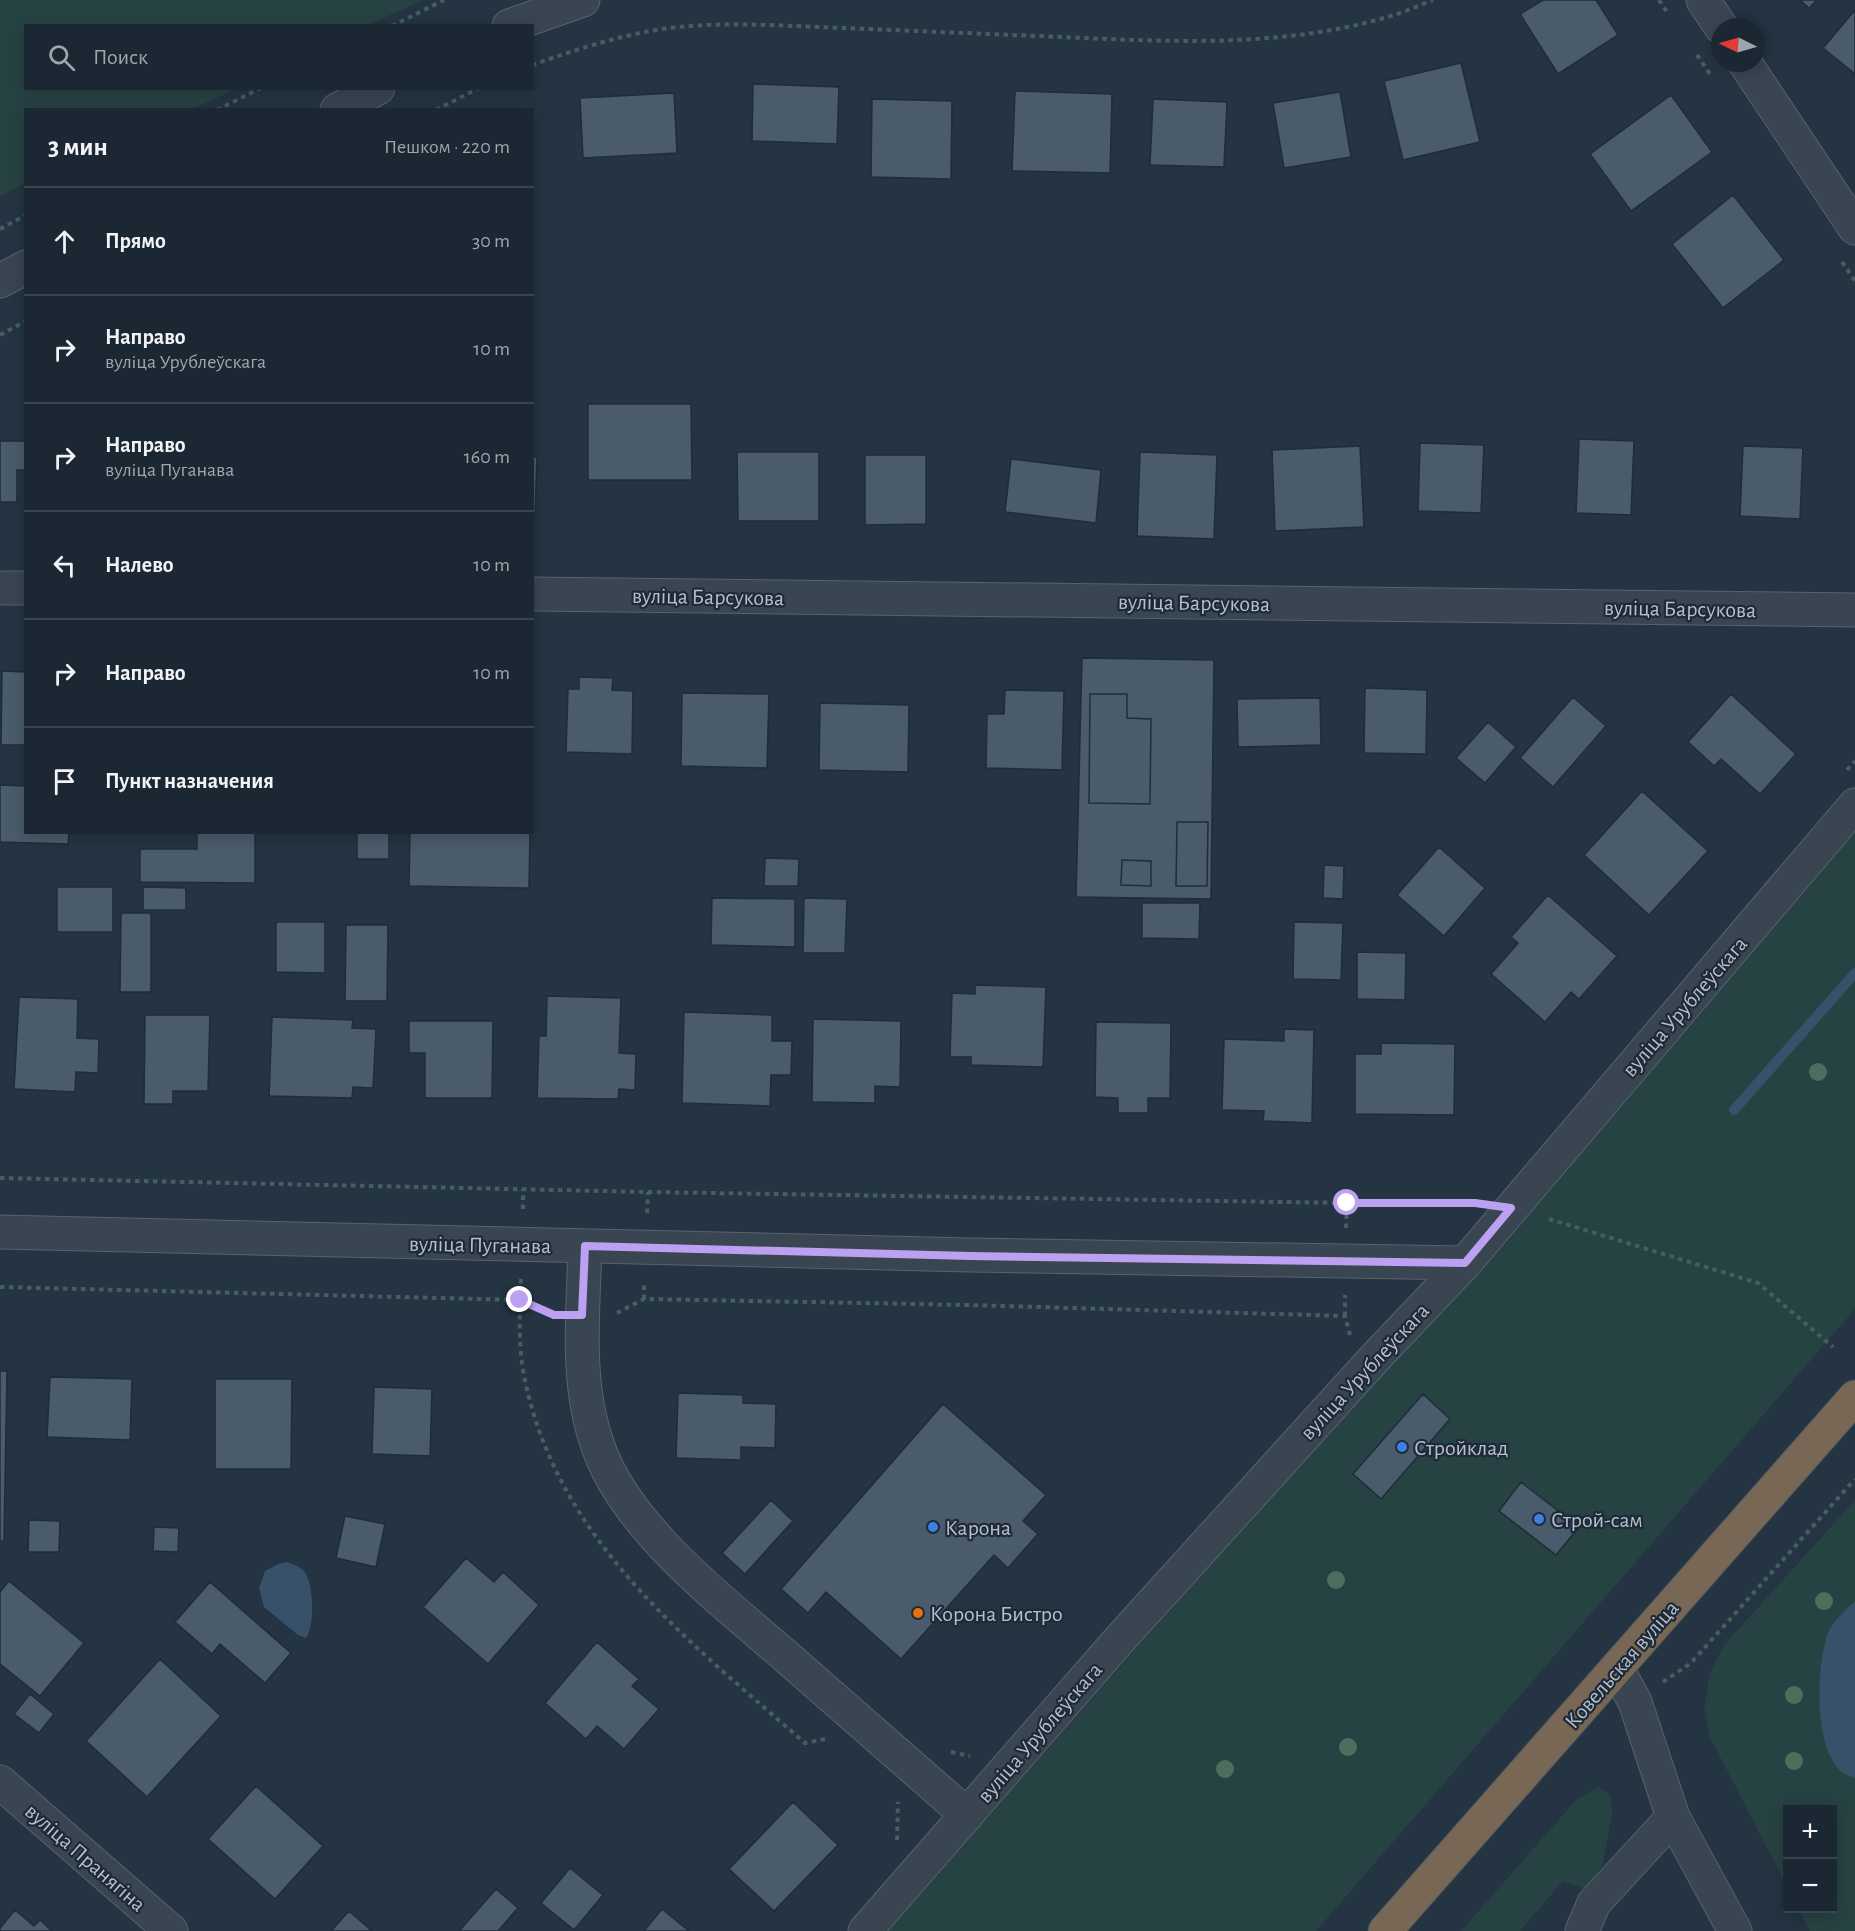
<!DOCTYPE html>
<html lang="ru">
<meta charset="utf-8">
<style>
body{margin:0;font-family:"Alegreya Sans",sans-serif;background:#28333e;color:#f1f3f6}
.controls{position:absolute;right:18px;bottom:18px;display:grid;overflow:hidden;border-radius:0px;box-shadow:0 3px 15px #0003}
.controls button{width:54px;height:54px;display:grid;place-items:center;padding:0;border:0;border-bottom:2px solid #39444d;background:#1b2732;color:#f1f3f6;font:30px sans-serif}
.compass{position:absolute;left:1711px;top:18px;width:54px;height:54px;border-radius:50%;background:#1b2732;box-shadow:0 3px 15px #0003;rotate:275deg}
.stop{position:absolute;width:18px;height:18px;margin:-14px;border:4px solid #bca0f2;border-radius:50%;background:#fff}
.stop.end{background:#bca0f2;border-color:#fff;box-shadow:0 2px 6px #0008}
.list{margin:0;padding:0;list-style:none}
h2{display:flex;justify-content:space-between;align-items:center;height:78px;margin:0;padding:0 24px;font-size:26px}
h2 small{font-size:20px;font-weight:400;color:#a0a5ac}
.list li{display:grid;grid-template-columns:39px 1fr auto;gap:18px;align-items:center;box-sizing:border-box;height:108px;padding:0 24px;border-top:2px solid #39444d}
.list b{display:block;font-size:22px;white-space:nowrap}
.list p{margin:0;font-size:20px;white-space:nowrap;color:#a0a5ac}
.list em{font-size:20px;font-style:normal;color:#a0a5ac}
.icon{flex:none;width:33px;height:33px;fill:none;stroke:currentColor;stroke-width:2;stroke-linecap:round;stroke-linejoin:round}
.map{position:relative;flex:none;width:1855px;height:1931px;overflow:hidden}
.search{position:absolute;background:#1b2732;box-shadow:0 3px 15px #0003;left:24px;top:24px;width:510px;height:66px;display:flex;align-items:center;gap:15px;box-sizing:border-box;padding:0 21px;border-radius:0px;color:#a0a5ac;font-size:22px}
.panel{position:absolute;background:#1b2732;box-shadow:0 3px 15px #0003;left:24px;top:108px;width:510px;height:726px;border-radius:0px}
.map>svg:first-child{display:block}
.green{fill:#274243}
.water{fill:#38516a}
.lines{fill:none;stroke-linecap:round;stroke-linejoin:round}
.stream{stroke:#38516a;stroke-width:10}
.building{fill:#4a5b6b;stroke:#202c39;stroke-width:1.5}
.minor-casing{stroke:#57636f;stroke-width:35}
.highway-casing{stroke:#44505c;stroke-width:35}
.path{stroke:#455e5f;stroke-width:4;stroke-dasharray:4.5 4.5;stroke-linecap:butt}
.minor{stroke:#394551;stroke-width:33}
.highway{stroke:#786755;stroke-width:33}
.tree{fill:#4c6e5c}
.route{stroke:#bca0f2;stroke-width:8}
.shop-dot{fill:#3f7fe0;stroke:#1e2a37;stroke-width:2}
.food-dot{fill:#e8710a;stroke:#1e2a37;stroke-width:2}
.labels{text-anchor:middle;stroke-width:4.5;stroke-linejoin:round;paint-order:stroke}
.street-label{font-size:22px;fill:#b6c0cc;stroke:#1e2a37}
.poi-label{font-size:22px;fill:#b6c0cc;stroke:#1e2a37;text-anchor:start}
</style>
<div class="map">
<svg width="1855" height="1931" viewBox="0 0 1855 1931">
<rect width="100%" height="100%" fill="#243442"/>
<path class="green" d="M 0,0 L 423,0 L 369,25 L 26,26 L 26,88 L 237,89 L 192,109 L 26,110 L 25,183 L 0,197 Z
M 1855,829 L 1855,1309 L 1316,1931 L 888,1931 L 1475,1264 Z
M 1855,1500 L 1855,1931 L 1810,1931 L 1798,1909 L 1832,1908 L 1832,1810 L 1788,1810 L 1787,1887 L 1710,1737 L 1704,1708 L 1710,1673 L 1724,1645 Z
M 1598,1787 L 1610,1795 L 1612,1814 L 1602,1867 L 1585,1889 L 1563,1881 L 1520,1931 L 1461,1931 L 1575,1801 Z"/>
<path class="water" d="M 287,1562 C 293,1564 300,1567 304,1571 C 314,1584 315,1625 306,1638 L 298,1635 L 264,1607 L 259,1588 L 265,1571 L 278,1564 Z
M 1855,1601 L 1855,1778 C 1851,1776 1845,1775 1842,1772 C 1813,1748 1816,1666 1828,1633 C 1832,1622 1846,1610 1855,1601 Z"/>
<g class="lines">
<path class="stream" d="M 1734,1110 L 1855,973"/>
</g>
<path class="building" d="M 1543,0 L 1596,0 L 1618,35 L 1558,74 L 1520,14 Z
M 1800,0 L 1817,0 L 1809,8 Z
M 1855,10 L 1855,74 L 1823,48 Z
M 1461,63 L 1480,142 L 1403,160 L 1384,81 Z
M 753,84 L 839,87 L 837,144 L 752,141 Z
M 1015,91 L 1112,94 L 1110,173 L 1012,171 Z
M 1340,92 L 1351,157 L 1284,168 L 1273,103 Z
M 674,93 L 677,153 L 583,158 L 580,98 Z
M 1671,95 L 1712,152 L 1631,211 L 1590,154 Z
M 872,99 L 952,101 L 951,179 L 871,177 Z
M 1153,99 L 1227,102 L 1224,167 L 1150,165 Z
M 1733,195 L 1784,260 L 1723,308 L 1672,244 Z
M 588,404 L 691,404 L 692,480 L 588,480 Z
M 1579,439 L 1634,441 L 1631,515 L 1576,513 Z
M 0,441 L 26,441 L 26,470 L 17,470 L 17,502 L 0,502 Z
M 1420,443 L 1484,445 L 1481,513 L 1418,511 Z
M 1360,446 L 1364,527 L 1275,531 L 1272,450 Z
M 1743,446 L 1803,448 L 1800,519 L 1740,516 Z
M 737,452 L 819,452 L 819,521 L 738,521 Z
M 1140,452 L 1217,455 L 1214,539 L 1137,536 Z
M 865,455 L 926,455 L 926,524 L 865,525 Z
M 532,457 L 537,457 L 535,517 L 532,517 Z
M 1011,459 L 1101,470 L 1096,523 L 1005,512 Z
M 1082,658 L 1214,660 L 1211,899 L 1076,897 Z
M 2,671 L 26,672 L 26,745 L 1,745 Z
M 579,677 L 613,678 L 612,690 L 633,691 L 632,754 L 566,752 L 568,689 L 579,689 Z
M 1365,688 L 1427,690 L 1426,754 L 1364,753 Z
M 1005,690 L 1064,691 L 1062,770 L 986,768 L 987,714 L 1004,714 Z
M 682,693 L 769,694 L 767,768 L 681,766 Z
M 1090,694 L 1127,694 L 1127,718 L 1151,719 L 1150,804 L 1089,803 Z
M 1731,694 L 1796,754 L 1760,794 L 1721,759 L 1714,766 L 1688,742 Z
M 1573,697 L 1606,726 L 1553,787 L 1520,758 Z
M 1320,698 L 1321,745 L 1238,747 L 1237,699 Z
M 820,703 L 909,705 L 908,772 L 819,770 Z
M 1488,722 L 1516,747 L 1485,783 L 1456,758 Z
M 0,785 L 26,786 L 26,832 L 69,832 L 68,844 L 0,842 Z
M 1642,791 L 1708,851 L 1649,915 L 1584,855 Z
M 1177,822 L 1208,822 L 1207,886 L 1176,886 Z
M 197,832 L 255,833 L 255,883 L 140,882 L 140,849 L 197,849 Z
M 357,832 L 389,832 L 389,859 L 357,859 Z
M 410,832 L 530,832 L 529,888 L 409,886 Z
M 1439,847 L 1485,888 L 1444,936 L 1397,895 Z
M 765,858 L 799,859 L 798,886 L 764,886 Z
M 1122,860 L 1151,861 L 1151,886 L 1121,885 Z
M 1324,865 L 1344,866 L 1343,899 L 1323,898 Z
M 57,887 L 113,887 L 113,932 L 57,932 Z
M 143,887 L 186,888 L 186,910 L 143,910 Z
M 1548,895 L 1617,956 L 1579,999 L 1571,992 L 1545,1022 L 1491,974 L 1518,943 L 1511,937 Z
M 712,898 L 795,899 L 795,947 L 711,945 Z
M 804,898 L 847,899 L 845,953 L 803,953 Z
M 1142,903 L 1200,903 L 1199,939 L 1142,938 Z
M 121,913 L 151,913 L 151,992 L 120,992 Z
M 276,922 L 325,922 L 325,973 L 276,972 Z
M 1294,922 L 1343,923 L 1341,980 L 1293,979 Z
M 346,925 L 388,925 L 387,1001 L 345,1001 Z
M 1357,952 L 1406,953 L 1405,1000 L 1357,999 Z
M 975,985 L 1046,987 L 1043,1067 L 971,1065 L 971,1057 L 950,1057 L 952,993 L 975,994 Z
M 547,996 L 621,998 L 619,1053 L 636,1054 L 635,1090 L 619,1089 L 618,1099 L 537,1098 L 539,1036 L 546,1036 Z
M 19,997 L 78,999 L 77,1038 L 99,1039 L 98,1073 L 76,1072 L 75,1092 L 14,1089 Z
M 684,1012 L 772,1015 L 772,1041 L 792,1041 L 791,1075 L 771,1075 L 770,1106 L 682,1103 Z
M 145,1015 L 210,1015 L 208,1091 L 173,1091 L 173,1104 L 144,1104 Z
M 272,1017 L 353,1020 L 352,1028 L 376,1029 L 373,1088 L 353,1087 L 352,1098 L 269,1096 Z
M 813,1019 L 901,1021 L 900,1087 L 875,1086 L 875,1103 L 812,1102 Z
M 409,1021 L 493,1021 L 492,1098 L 425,1098 L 425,1053 L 409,1053 Z
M 1096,1022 L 1171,1023 L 1170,1098 L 1148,1098 L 1148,1113 L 1118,1113 L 1118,1098 L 1095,1097 Z
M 1284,1029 L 1314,1030 L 1312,1123 L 1263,1121 L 1264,1111 L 1222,1110 L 1224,1039 L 1284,1041 Z
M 1381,1043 L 1455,1044 L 1454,1115 L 1355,1114 L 1355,1054 L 1381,1054 Z
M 0,1371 L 7,1371 L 4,1541 L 0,1541 Z
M 50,1377 L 132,1379 L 130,1440 L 47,1437 Z
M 215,1379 L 292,1379 L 291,1469 L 215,1469 Z
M 374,1387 L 432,1389 L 430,1456 L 372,1454 Z
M 678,1393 L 743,1395 L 743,1403 L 776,1404 L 775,1448 L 741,1447 L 741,1460 L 676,1458 Z
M 1423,1394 L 1450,1419 L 1381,1499 L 1353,1474 Z
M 943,1404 L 1046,1495 L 1023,1521 L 1038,1534 L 1008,1568 L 994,1555 L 901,1659 L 826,1592 L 808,1613 L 781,1589 Z
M 1521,1482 L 1579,1527 L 1556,1555 L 1499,1511 Z
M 771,1500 L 793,1521 L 745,1574 L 722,1553 Z
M 345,1516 L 385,1524 L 376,1567 L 336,1558 Z
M 29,1520 L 60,1521 L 59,1552 L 28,1552 Z
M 154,1527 L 179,1528 L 178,1552 L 153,1551 Z
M 466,1558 L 494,1582 L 503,1572 L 539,1605 L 488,1664 L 423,1607 Z
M 9,1581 L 84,1643 L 40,1696 L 0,1664 L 0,1592 Z
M 210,1582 L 291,1653 L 265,1683 L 220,1644 L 212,1654 L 175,1622 Z
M 597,1642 L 639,1679 L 632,1686 L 659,1709 L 624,1749 L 597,1726 L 586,1739 L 545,1703 Z
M 160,1659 L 221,1716 L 147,1797 L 86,1741 Z
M 30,1694 L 54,1714 L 39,1733 L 14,1714 Z
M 256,1786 L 323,1846 L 275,1899 L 208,1839 Z
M 793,1802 L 838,1845 L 774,1911 L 729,1869 Z
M 570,1868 L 603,1895 L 574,1930 L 541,1903 Z
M 496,1889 L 518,1908 L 498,1931 L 459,1931 Z
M 662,1909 L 689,1931 L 644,1931 Z
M 15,1910 L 34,1926 L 40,1920 L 52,1931 L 0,1931 L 0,1928 Z
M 349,1911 L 372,1931 L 331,1931 Z"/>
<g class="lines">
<g class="minor-casing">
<path id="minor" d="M 1703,0 L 1721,27
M 509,26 L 583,0
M 1745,63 L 1855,228
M 337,110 L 378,88
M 0,281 L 26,267
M 0,588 L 26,588
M 532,594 L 1855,610
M 0,1232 L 970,1255 L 1465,1263
M 585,1247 C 583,1314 575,1385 599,1449 C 628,1530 725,1603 789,1659 C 848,1711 907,1763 967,1815
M 1617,1669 L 1635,1702 L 1673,1817 L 1735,1931
M 0,1782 L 171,1931
M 865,1931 L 1121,1638 L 1373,1360 L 1465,1263 L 1855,805
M 1582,1931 L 1594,1903 L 1673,1817"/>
</g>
<g class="highway-casing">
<path id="highway" d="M 1385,1931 L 1855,1397"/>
</g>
<path class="path" d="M 1659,0 L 1669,15
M 392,26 L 444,0
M 1697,55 L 1710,74
M 532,65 C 572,51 614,37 656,30 C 717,20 781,26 843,28 C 916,31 989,34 1062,37 C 1172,42 1288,48 1394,15 C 1407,11 1420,5 1433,0
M 217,110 L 261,88
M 436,110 L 479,88
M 0,229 L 26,215
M 1842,262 L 1855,281
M 0,335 L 26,321
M 1847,770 L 1855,761
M 0,1178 L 648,1192 L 1347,1203 L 1469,1203
M 523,1209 L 523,1189
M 647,1213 L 648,1192
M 1549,1219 L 1758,1283 L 1833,1347
M 1346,1228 L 1347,1203
M 521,1279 C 520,1309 518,1340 523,1370 C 553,1537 685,1638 805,1743 L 825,1739
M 0,1287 L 520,1300 L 548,1312
M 644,1299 L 644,1283
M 617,1313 L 644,1299 L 969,1305 L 1345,1316 L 1350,1335
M 1345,1316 L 1345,1295
M 1663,1682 L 1691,1663 L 1855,1479
M 951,1752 L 970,1756
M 897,1840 L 898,1802"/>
<use href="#minor" class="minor"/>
<use href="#highway" class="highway"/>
</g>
<g class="tree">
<circle cx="1818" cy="1072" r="9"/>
<circle cx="1336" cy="1580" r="9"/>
<circle cx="1824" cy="1601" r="9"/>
<circle cx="1794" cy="1695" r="9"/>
<circle cx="1348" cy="1747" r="9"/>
<circle cx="1794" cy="1761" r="9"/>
<circle cx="1225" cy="1769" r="9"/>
</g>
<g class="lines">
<path class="route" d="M 520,1300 L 554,1315 L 582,1315 L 585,1246 L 970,1256 L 1465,1263 L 1511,1208 L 1475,1203 L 1347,1203"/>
</g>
<g class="shop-dot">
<circle cx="1402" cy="1447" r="6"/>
<circle cx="1539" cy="1519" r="6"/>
<circle cx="933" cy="1527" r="6"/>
</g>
<circle class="food-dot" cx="918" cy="1613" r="6"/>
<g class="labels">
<g class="street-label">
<text transform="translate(708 596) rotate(1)" y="8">вуліца Барсукова</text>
<text transform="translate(1194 602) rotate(1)" y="8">вуліца Барсукова</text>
<text transform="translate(1680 608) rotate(1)" y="8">вуліца Барсукова</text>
<text transform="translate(1684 1006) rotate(-49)" y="8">вуліца Урублеўскага</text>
<text transform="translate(480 1244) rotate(1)" y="8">вуліца Пуганава</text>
<text transform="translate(1364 1371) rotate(-47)" y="8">вуліца Урублеўскага</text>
<text transform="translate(1621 1664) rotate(-49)" y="8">Ковельская вуліца</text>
<text transform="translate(1039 1732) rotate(-49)" y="8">вуліца Урублеўскага</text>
<text transform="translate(86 1857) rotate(41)" y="8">вуліца Пранягіна</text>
</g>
<g class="poi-label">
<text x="1414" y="1455">Стройклад</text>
<text x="1551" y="1527">Строй-сам</text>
<text x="945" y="1535">Карона</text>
<text x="930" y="1621">Корона Бистро</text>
</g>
</g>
</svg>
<div class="controls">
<button>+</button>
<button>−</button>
</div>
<svg class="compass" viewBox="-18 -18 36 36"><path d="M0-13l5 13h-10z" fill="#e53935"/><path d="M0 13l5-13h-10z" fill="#a0a5ac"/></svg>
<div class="stop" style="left:1347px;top:1203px"></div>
<div class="stop end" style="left:520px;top:1300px"></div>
<div class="search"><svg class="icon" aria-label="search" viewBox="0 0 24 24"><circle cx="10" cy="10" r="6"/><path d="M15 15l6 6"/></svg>Поиск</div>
<section class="panel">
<h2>3 мин<small>Пешком · 220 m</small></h2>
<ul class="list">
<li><svg class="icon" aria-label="ahead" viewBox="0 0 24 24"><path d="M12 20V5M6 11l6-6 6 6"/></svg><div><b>Прямо</b></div><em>30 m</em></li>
<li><svg class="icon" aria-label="right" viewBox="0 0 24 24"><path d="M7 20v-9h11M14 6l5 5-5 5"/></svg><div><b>Направо</b><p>вуліца Урублеўскага</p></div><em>10 m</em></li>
<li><svg class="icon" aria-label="right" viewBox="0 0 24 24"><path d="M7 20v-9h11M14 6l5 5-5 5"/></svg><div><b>Направо</b><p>вуліца Пуганава</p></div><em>160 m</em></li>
<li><svg class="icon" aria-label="left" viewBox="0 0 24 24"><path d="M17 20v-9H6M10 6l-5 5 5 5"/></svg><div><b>Налево</b></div><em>10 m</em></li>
<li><svg class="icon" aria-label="right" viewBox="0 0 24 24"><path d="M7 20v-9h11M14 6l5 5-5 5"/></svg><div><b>Направо</b></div><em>10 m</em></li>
<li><svg class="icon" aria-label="arrive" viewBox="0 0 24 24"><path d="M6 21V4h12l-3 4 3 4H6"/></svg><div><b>Пункт назначения</b></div></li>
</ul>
</section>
</div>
